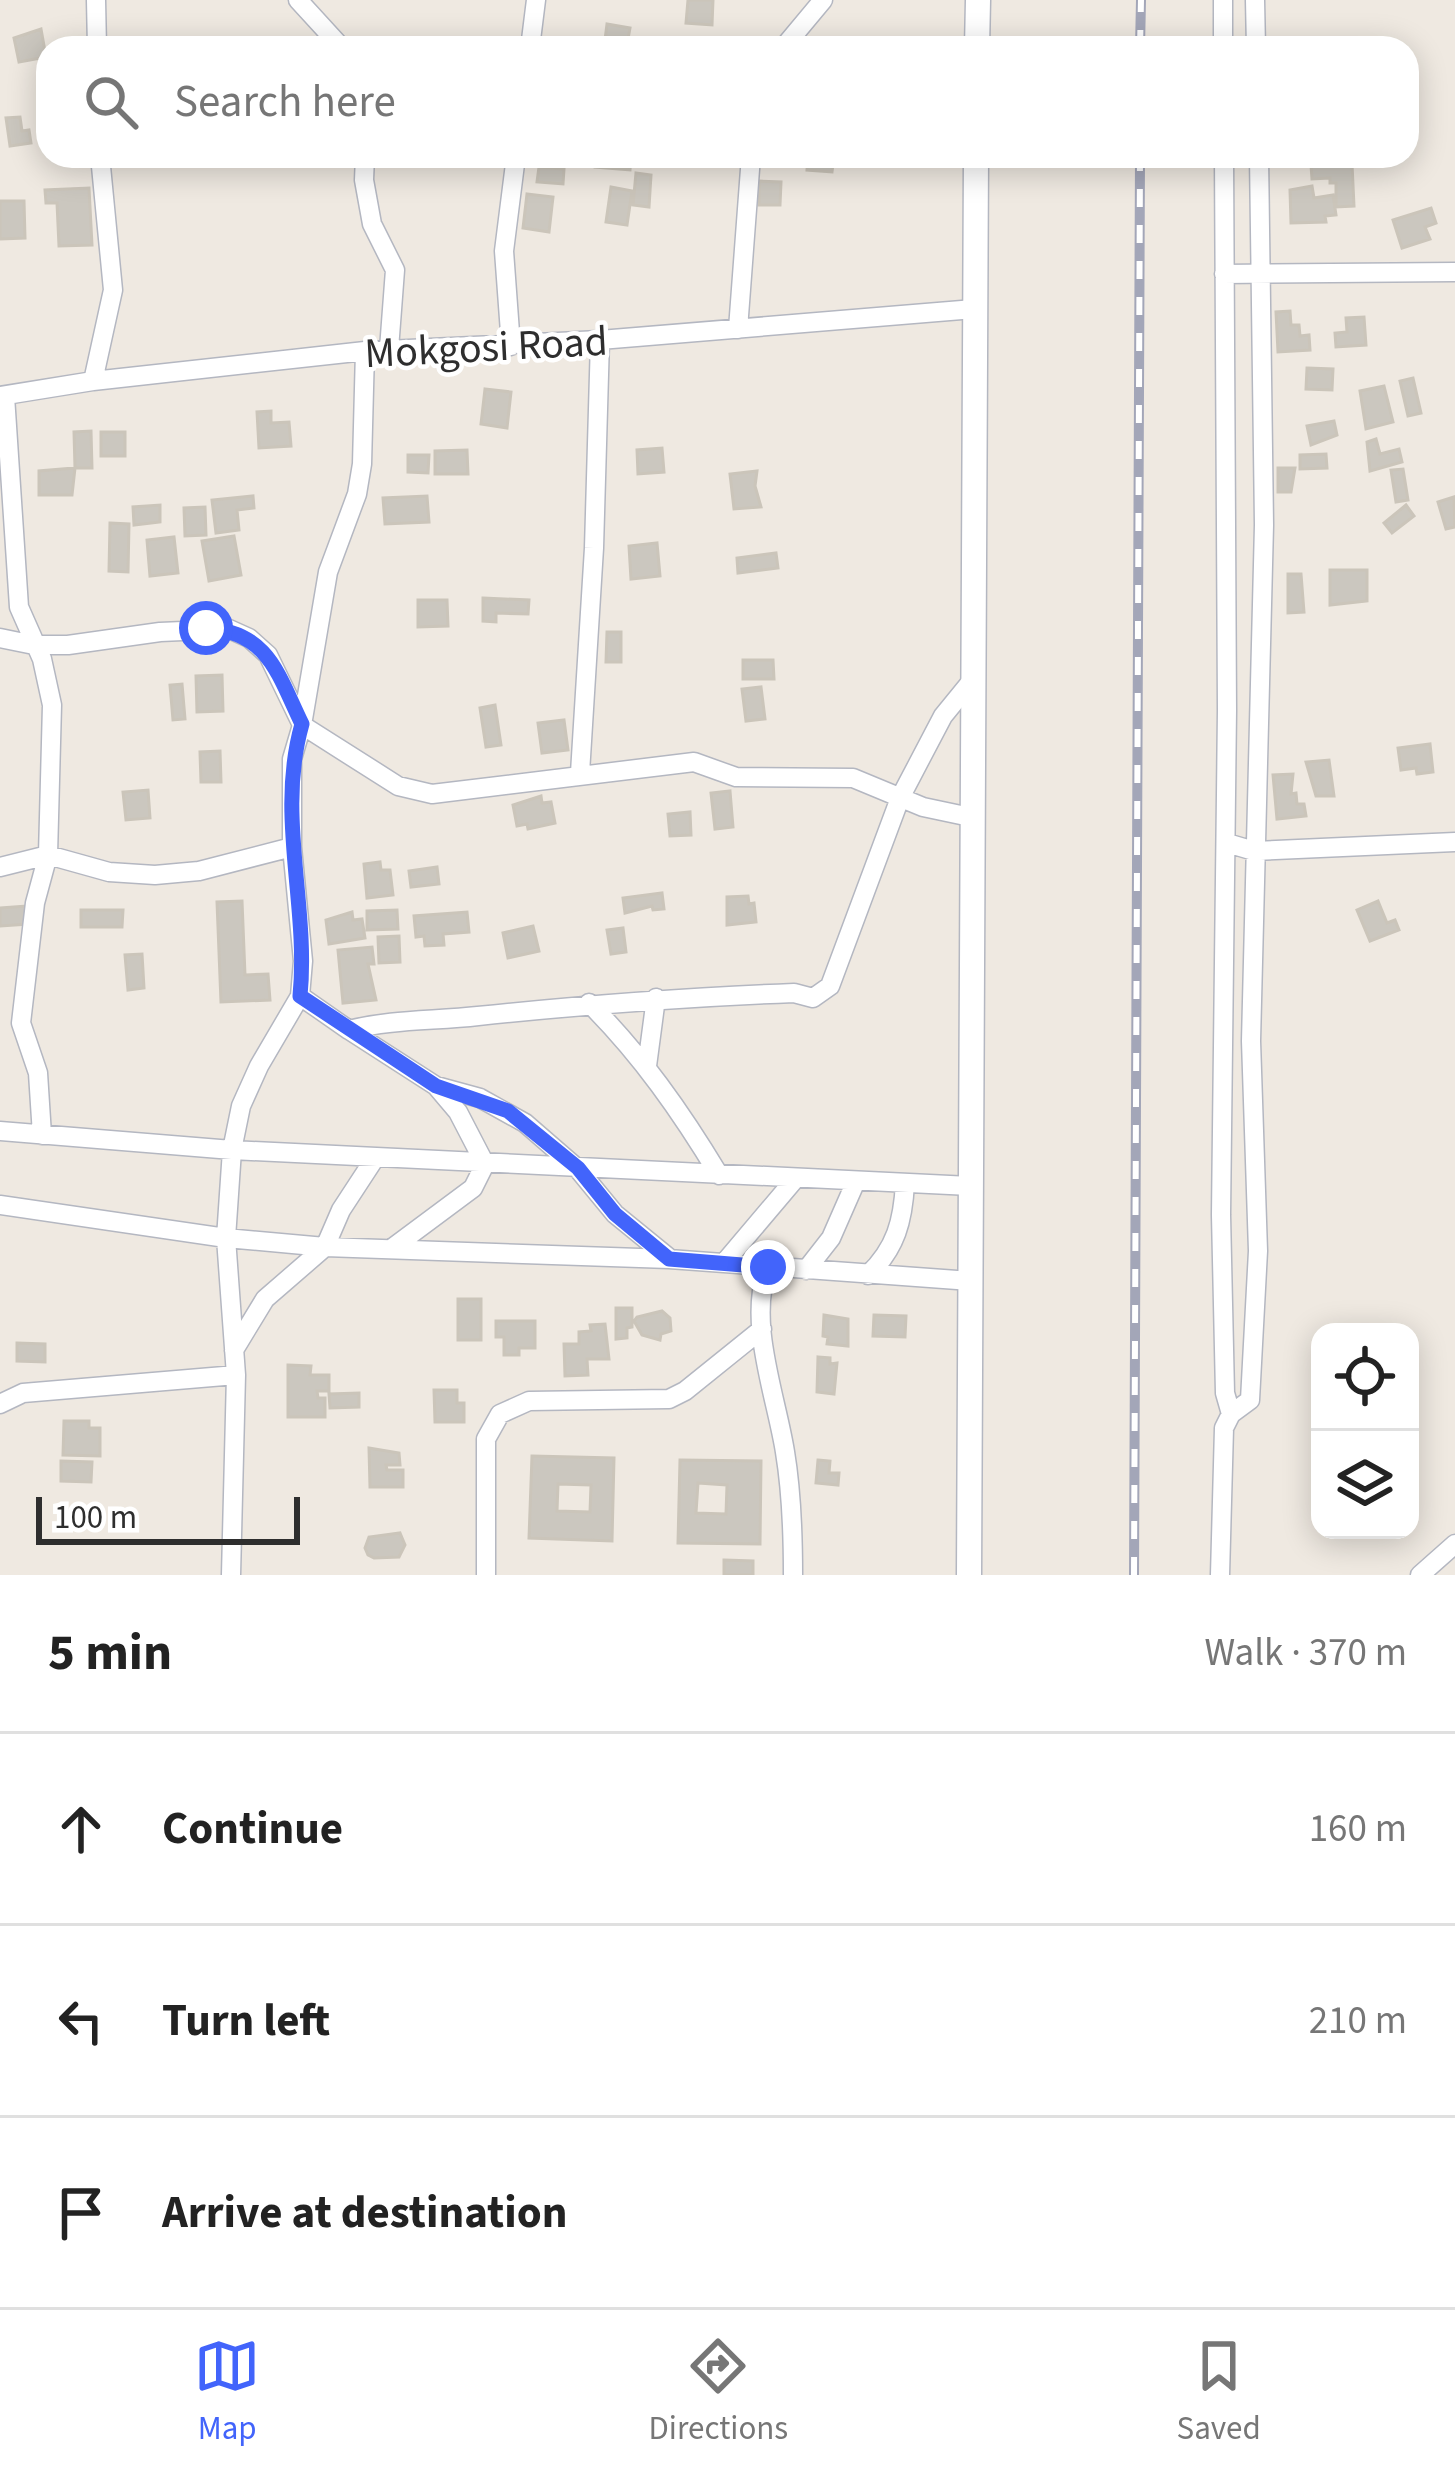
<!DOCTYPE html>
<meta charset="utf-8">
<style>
body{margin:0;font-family:"Source Sans 3",sans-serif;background:#f2f2f2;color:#222}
.controls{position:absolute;right:36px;bottom:36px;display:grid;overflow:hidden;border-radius:24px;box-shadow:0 6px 30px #0003}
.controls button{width:108px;height:108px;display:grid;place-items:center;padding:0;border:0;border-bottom:3px solid #e0e0e0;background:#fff;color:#222;font:60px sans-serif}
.scale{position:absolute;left:36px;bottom:30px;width:264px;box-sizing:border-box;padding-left:12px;border:6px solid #2e2e2e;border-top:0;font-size:33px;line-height:42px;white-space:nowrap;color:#2e2e2e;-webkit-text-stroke:9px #fff;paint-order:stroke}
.stop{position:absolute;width:36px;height:36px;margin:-27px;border:9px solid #4264fb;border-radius:50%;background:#fff}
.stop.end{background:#4264fb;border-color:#fff;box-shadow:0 3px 12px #0008}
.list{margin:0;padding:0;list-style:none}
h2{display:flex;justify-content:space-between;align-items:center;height:156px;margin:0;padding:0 48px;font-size:51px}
h2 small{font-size:39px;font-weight:400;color:#767676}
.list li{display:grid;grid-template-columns:78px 1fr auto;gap:36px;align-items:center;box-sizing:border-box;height:192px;padding:0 48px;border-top:3px solid #e0e0e0}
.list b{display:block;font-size:45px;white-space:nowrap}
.list em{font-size:39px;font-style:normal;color:#767676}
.icon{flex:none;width:66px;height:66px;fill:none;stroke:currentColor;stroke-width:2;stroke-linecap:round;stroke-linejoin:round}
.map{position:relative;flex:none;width:1455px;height:1575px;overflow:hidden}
.search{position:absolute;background:#fff;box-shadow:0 6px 30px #0003;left:36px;right:36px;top:36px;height:132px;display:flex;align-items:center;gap:30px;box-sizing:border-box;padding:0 42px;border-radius:36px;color:#767676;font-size:45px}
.sheet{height:732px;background:#fff}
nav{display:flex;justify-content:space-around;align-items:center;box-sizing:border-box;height:168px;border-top:3px solid #e0e0e0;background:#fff;font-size:33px;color:#767676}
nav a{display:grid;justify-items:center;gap:6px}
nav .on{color:#4264fb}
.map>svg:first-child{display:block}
.building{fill:#cbc7bf;stroke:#cbc5ba;stroke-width:3;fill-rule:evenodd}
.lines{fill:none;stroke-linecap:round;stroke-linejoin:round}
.street-casing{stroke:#b4b7c1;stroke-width:21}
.secondary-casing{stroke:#b4b7c1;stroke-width:27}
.street{stroke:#fff;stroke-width:18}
.secondary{stroke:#fff;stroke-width:24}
.rail-casing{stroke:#a3a6b8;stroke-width:10}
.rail{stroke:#fff;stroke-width:6;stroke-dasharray:18;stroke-linecap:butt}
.route{stroke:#4264fb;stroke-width:15}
.labels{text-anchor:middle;stroke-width:9;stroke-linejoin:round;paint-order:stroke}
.street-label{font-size:42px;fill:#2e2e2e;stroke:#fff}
</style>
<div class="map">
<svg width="1455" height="1575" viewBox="0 0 1455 1575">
<rect width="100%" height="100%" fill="#efe9e1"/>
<path class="building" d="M 688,0 L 713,0 L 712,25 L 686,23 Z
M 607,24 L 630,28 L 627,44 L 605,40 Z
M 41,29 L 46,57 L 19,62 L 14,38 Z
M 20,117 L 22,131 L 29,130 L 31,143 L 10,146 L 6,118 Z
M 595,156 L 631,156 L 630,170 L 595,167 Z
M 808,156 L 834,156 L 832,172 L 807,170 Z
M 1352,164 L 1354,206 L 1336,207 L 1336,183 L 1330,183 L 1330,178 L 1312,179 L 1311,165 Z
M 539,167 L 564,169 L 563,184 L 537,182 Z
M 636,173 L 651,175 L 649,207 L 633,205 Z
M 759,181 L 781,182 L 780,205 L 759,205 Z
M 1312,186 L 1314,198 L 1333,195 L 1336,215 L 1325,216 L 1326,222 L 1291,223 L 1290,190 Z
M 611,187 L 632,191 L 627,225 L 606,222 Z
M 89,188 L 92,245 L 59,246 L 57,203 L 46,203 L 45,190 Z
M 527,194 L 553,197 L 549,232 L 523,228 Z
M 0,201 L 24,201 L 25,238 L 0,239 Z
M 1431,208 L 1436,223 L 1425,227 L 1430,239 L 1402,248 L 1393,220 Z
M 1290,311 L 1291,325 L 1299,325 L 1300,336 L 1309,335 L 1310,350 L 1278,352 L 1276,312 Z
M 1364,317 L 1366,345 L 1336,347 L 1335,333 L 1347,332 L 1346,318 Z
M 1307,368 L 1333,369 L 1332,390 L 1306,389 Z
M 1413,378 L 1421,413 L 1408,416 L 1400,381 Z
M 1384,386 L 1393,422 L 1366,429 L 1360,391 Z
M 485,389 L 511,392 L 507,428 L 481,424 Z
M 271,411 L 271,423 L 289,422 L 291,446 L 259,448 L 257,412 Z
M 1334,421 L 1337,435 L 1311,445 L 1307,426 Z
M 91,431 L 92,468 L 75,468 L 74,432 Z
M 101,432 L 125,432 L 125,456 L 101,456 Z
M 1376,439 L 1380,454 L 1399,449 L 1402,462 L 1370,471 L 1367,442 Z
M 662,448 L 664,472 L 638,474 L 637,450 Z
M 467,450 L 468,474 L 435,474 L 435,451 Z
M 1326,454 L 1327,468 L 1300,469 L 1300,455 Z
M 408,455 L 429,455 L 428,473 L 408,472 Z
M 75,468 L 72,495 L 39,495 L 39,471 Z
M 1278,468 L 1295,468 L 1291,492 L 1278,492 Z
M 1403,469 L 1408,500 L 1396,502 L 1391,470 Z
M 757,471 L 755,486 L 761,507 L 734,509 L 730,474 Z
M 253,496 L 254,508 L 237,510 L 239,530 L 216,533 L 212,500 Z
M 427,496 L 429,522 L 385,524 L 383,498 Z
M 1454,497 L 1455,527 L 1446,529 L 1438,502 Z
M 160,505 L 160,522 L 134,525 L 133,507 Z
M 1406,505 L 1414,516 L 1392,533 L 1384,523 Z
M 205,507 L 206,535 L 185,536 L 184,508 Z
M 110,523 L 129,524 L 128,572 L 109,571 Z
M 234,536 L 241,575 L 209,581 L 202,541 Z
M 174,537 L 178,573 L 150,576 L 147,540 Z
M 657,543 L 660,576 L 631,579 L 629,546 Z
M 776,553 L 778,568 L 738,573 L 737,558 Z
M 1330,570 L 1367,570 L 1367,601 L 1330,605 Z
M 1288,574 L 1301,574 L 1304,612 L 1288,613 Z
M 483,598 L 529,600 L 528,614 L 496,613 L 496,622 L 483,621 Z
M 418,600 L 447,600 L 448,626 L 418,627 Z
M 607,632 L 621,632 L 621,662 L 606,662 Z
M 743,660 L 773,660 L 774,679 L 743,679 Z
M 222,675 L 223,711 L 197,712 L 196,676 Z
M 182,684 L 185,719 L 173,720 L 170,685 Z
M 761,687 L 765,719 L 746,721 L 742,689 Z
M 495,705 L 501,745 L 486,747 L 480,708 Z
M 564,720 L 568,750 L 542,753 L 538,723 Z
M 1430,744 L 1433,772 L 1417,774 L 1416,768 L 1401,770 L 1398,748 Z
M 220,751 L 221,782 L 201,782 L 200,752 Z
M 1329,760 L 1334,796 L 1316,796 L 1306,762 Z
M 1293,774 L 1291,794 L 1296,793 L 1297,804 L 1304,804 L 1306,816 L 1277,819 L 1273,775 Z
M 148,790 L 150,818 L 126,820 L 123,792 Z
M 730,791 L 733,827 L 715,829 L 711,793 Z
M 541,796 L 542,803 L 551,802 L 555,823 L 528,829 L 527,824 L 517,826 L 513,805 Z
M 690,812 L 691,835 L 670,836 L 668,814 Z
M 380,862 L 381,870 L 390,870 L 393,895 L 367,898 L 364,864 Z
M 437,867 L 439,884 L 411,887 L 409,871 Z
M 662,893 L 664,909 L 653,910 L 652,906 L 625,913 L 623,898 Z
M 748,896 L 749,904 L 754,903 L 756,922 L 727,925 L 727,897 Z
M 242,901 L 245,975 L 268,974 L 270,1000 L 221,1002 L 217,902 Z
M 1378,901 L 1387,923 L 1395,920 L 1399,930 L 1370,941 L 1357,910 Z
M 26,906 L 28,924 L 0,926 L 0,908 Z
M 81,910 L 123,910 L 122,927 L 81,927 Z
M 397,910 L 398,929 L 367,930 L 367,911 Z
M 352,912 L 353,920 L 362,919 L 365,938 L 329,944 L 326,920 Z
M 467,912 L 469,932 L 443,934 L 444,945 L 425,946 L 424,936 L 416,937 L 414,916 Z
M 533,926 L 539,951 L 508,958 L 503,933 Z
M 623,928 L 626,952 L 611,954 L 607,930 Z
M 399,936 L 400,962 L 379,963 L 378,937 Z
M 372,947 L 374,964 L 368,964 L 376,1000 L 343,1003 L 338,950 Z
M 142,954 L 144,988 L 128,990 L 125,955 Z
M 458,1299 L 481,1299 L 481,1340 L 458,1340 Z
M 616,1308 L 632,1308 L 632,1327 L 627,1328 L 627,1338 L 616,1339 Z
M 662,1311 L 670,1318 L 671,1331 L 661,1334 L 660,1340 L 642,1335 L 634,1321 L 637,1317 Z
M 824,1315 L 848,1319 L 848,1346 L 827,1344 L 828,1337 L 823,1336 Z
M 874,1315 L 906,1316 L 905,1337 L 873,1336 Z
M 496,1321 L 535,1321 L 535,1348 L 519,1348 L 519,1355 L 504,1355 L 504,1337 L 496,1337 Z
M 605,1324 L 609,1359 L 587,1359 L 588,1375 L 565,1376 L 564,1344 L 579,1344 L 579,1332 L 591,1331 L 590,1325 Z
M 17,1343 L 45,1344 L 45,1362 L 17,1361 Z
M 818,1357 L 830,1358 L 830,1364 L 837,1363 L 834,1394 L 817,1392 Z
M 288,1365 L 311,1366 L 310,1375 L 329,1375 L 329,1391 L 317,1391 L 318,1398 L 325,1398 L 325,1417 L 288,1417 Z
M 434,1390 L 457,1390 L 457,1403 L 464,1403 L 464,1422 L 435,1422 Z
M 359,1393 L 359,1407 L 330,1408 L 329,1394 Z
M 64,1421 L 89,1421 L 89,1428 L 100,1428 L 100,1456 L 63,1455 Z
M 369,1448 L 399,1453 L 400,1465 L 386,1465 L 387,1470 L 403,1470 L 403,1487 L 370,1487 Z
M 532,1456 L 614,1458 L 612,1541 L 529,1538 ZM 558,1484 L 591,1485 L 590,1512 L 557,1511 Z
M 680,1460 L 761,1461 L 760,1544 L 678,1543 ZM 698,1483 L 727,1485 L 726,1514 L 696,1513 Z
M 818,1460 L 830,1461 L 829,1473 L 839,1473 L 838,1485 L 816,1483 Z
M 61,1461 L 92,1462 L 91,1482 L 61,1481 Z
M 400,1533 L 405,1545 L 399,1557 L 374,1558 L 368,1555 L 365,1548 L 369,1537 Z
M 724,1560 L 753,1561 L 753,1575 L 724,1575 Z"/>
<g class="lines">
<g class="street-casing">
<path id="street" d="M 96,0 L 97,48
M 298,0 L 342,48
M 1223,0 L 1223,48
M 1255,0 L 1256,48
M 530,48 L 536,0
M 783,48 L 823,0
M 365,156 L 364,180 L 372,224 L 395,270 L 389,349
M 1224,156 L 1227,710 L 1221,1215 L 1225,1393 L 1231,1414
M 1224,274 L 1455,272
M 738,329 L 751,156
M 511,346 L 504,251 L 516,156
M 93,381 L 113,290 L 100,156
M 0,396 L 93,381 L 365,351 L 600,340 L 974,309
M 5,396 L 19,607 L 42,659 L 52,705 L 48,855 L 35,903 L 21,1023 L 38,1073 L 42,1135
M 0,638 L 34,645 L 68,645 L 160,632 L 229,629 L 249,638 L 268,655 L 302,725 L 398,786 L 432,794 L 694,762 L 736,777 L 853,778 L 923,807 L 975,818
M 580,773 L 594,548 L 600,340
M 1227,843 L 1254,851 L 1455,842
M 0,867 L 48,855 L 109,872 L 155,875 L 199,871 L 292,847
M 300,996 L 349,1030 C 392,1019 434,1021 478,1016 C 584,1005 688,997 794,993 L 813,998 L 830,986 L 900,798 L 943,716 L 974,678
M 589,1003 C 641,1055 681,1112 719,1175
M 349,1030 L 436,1086 L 458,1112 L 485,1164 L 473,1188 L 391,1249
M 647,1066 L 656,998
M 436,1086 L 480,1098 L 525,1123 L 578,1169 L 615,1214 L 669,1258
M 0,1131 L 232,1150 L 970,1186
M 0,1205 L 226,1238 L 325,1247 L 669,1259 L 971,1281
M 724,1263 L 796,1178
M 768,1267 C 747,1322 776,1395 785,1452 C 792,1494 793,1533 793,1575
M 806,1270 L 831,1238 L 856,1181
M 868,1275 C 896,1248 903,1221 905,1183
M 234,1350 L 265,1299 L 325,1247 L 341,1210 L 375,1158
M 0,1404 L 23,1393 L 236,1375
M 231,1575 L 236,1375 L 226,1238 L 232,1150 L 241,1106 L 259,1066 L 300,996 L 303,961 L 292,847 L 292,759 L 302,725 L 328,572 L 357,494 L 362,464 L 365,351
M 486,1575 L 486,1439 L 500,1414 L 529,1401 L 669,1399 L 685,1391 L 762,1329
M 1220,1575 L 1224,1428 L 1231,1414 L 1250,1400 L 1258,1251 L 1251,1041 L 1264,525 L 1259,156
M 1420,1575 L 1455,1544"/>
</g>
<g class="secondary-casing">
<path id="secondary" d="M 977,48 L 978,0
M 969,1575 L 976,156"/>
</g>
<use href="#street" class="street"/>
<use href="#secondary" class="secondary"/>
<g class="rail-casing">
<path id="rail" d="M 1140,48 L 1141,0
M 1134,1575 L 1140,156"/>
</g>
<use href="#rail" class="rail"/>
</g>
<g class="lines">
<path class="route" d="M 206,628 C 269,632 278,675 302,724 C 276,815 309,905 300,996 L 436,1086 L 508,1111 L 578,1168 L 615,1214 L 669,1259 L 768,1267"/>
</g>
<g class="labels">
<g class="street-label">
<text transform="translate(486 346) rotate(-3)" y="15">Mokgosi Road</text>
</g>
</g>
</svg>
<div class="controls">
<button><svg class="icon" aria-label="locate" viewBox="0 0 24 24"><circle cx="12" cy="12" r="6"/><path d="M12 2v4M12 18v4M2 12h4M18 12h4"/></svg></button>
<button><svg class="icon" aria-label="layers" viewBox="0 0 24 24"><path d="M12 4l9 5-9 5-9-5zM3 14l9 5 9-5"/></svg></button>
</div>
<div class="scale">100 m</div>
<div class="stop" style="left:206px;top:628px"></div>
<div class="stop end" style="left:768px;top:1267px"></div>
<div class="search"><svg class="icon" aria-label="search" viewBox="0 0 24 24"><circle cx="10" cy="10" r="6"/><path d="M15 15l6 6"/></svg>Search here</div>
</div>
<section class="sheet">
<h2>5 min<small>Walk · 370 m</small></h2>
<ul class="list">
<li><svg class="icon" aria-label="ahead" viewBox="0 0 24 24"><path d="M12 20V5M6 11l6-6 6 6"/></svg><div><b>Continue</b></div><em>160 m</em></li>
<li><svg class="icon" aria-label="left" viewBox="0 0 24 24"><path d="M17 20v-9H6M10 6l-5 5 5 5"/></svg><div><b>Turn left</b></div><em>210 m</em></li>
<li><svg class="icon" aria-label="arrive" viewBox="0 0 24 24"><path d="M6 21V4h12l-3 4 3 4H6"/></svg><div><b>Arrive at destination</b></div></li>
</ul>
</section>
<nav>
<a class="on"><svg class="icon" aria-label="map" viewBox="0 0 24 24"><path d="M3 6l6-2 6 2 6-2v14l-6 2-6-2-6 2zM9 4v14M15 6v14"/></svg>Map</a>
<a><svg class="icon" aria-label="directions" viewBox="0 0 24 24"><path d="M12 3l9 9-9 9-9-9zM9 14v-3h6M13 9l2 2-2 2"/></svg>Directions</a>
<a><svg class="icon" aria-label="saved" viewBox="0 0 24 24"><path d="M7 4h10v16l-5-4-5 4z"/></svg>Saved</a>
</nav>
